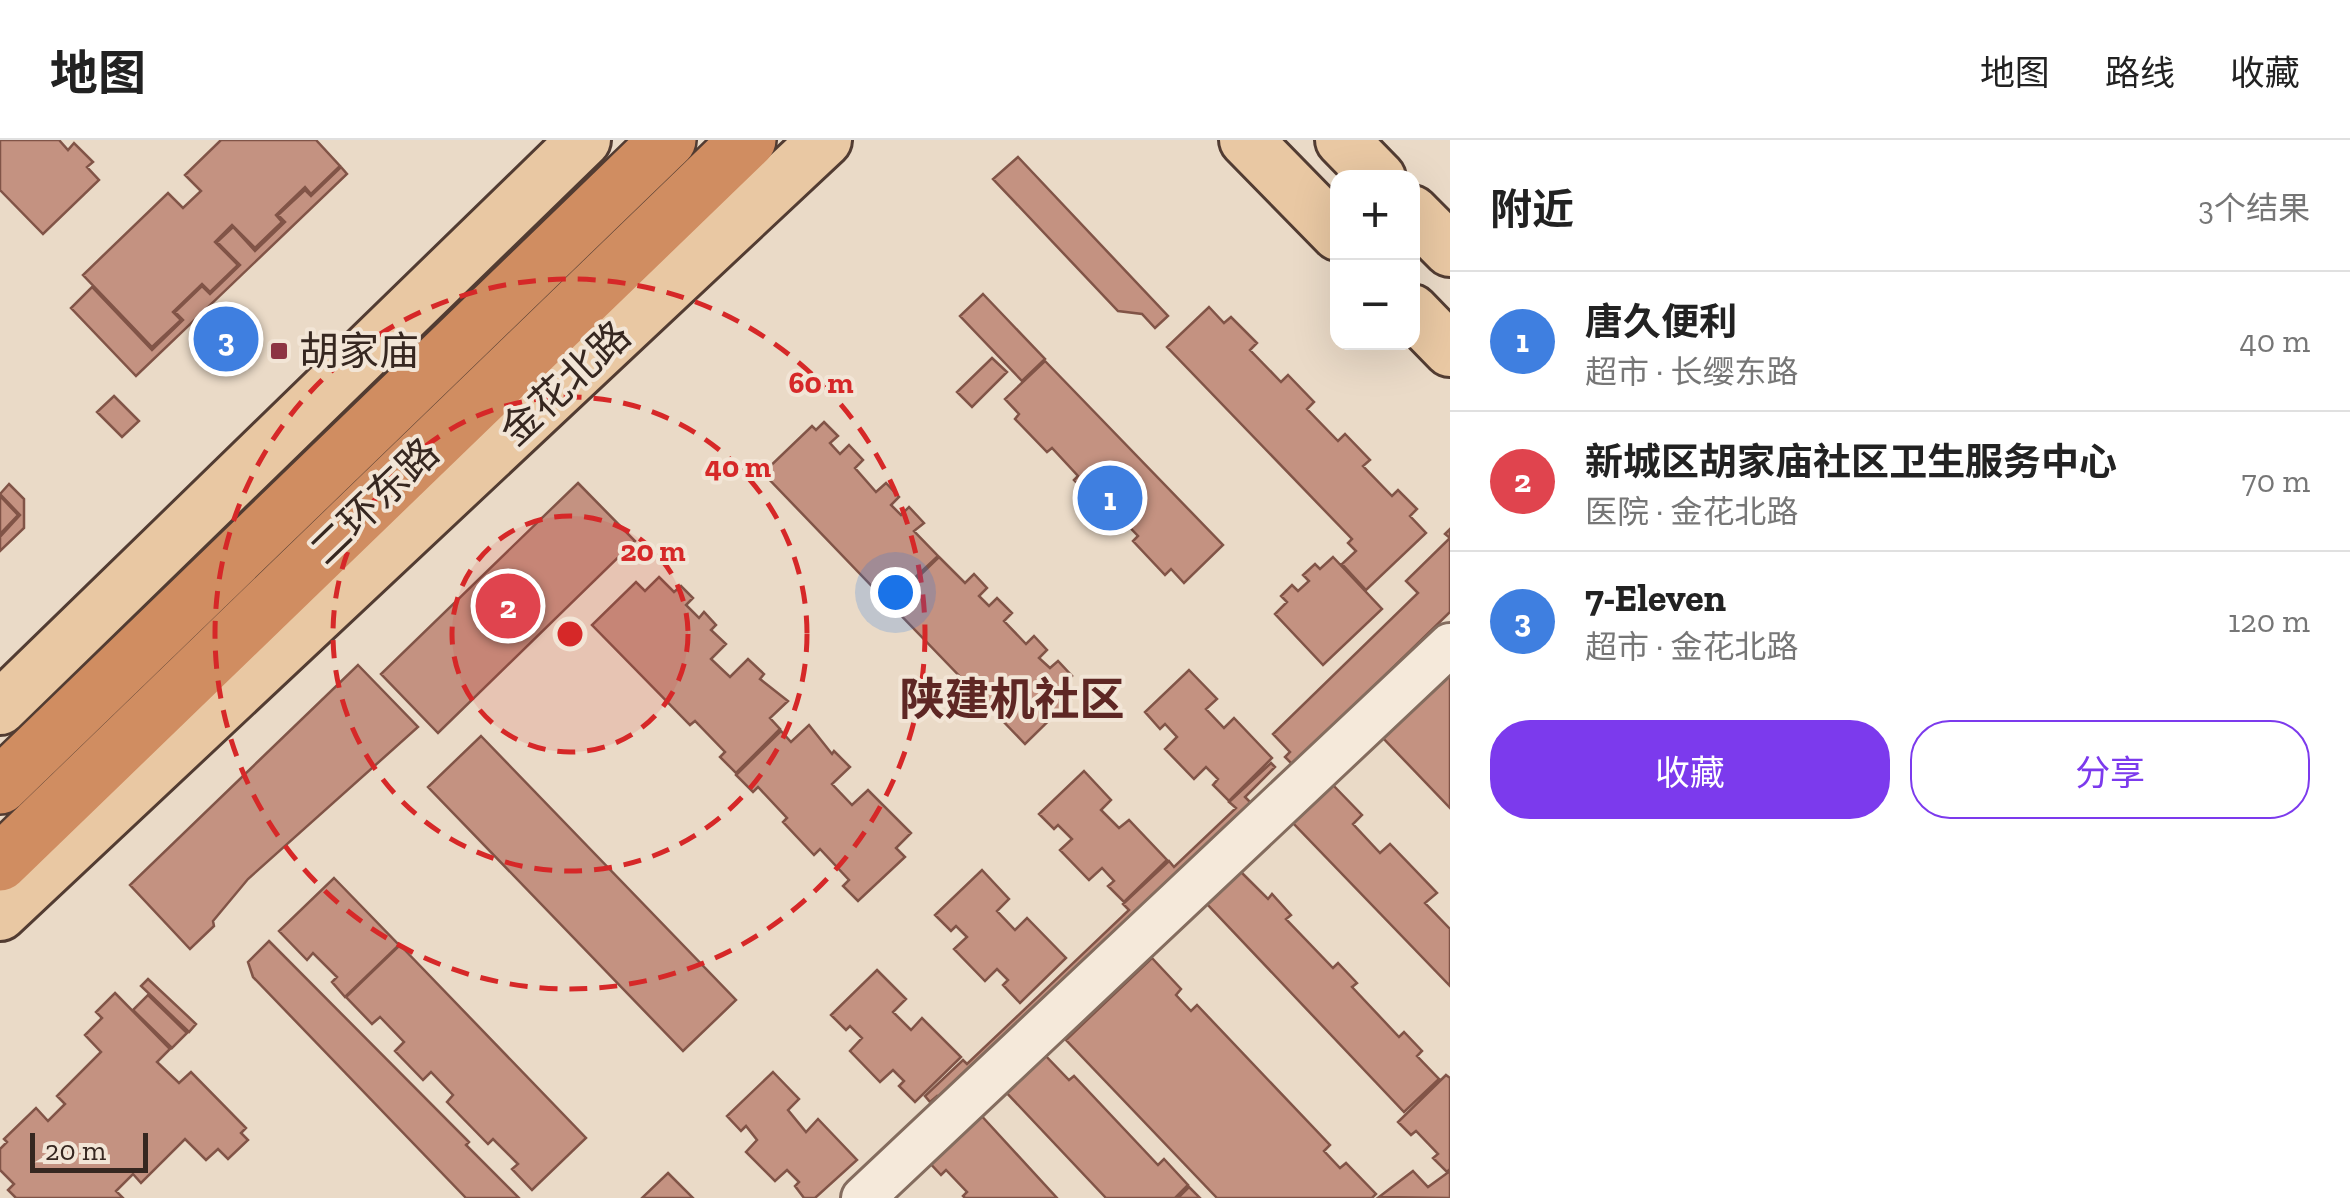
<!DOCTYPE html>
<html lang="zh">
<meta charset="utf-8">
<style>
body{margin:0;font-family:"Zilla Slab","Noto Sans SC",serif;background:#f2f2f2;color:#222}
.controls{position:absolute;right:30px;top:30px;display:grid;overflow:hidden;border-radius:20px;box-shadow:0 10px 40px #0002}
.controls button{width:90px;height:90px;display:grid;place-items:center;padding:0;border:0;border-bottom:2px solid #e0e0e0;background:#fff;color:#222;font:50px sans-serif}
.scale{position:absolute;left:30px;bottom:25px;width:118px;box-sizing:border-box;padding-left:10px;border:5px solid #362720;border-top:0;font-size:28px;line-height:35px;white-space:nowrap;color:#362720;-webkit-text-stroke:8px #f2e5d6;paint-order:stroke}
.you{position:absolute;left:895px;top:452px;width:35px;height:35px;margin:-25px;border:8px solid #fff;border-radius:50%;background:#1a73e8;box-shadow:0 0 0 15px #1a73e833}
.badge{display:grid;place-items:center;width:65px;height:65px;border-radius:50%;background:#7c3aed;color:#fff;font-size:32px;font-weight:700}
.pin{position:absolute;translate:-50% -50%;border:5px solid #fff;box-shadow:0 2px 10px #0006}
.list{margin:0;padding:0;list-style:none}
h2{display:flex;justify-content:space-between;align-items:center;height:130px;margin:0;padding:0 40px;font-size:42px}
h2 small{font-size:32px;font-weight:400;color:#767676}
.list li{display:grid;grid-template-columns:65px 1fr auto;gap:30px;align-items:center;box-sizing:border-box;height:140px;padding:0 40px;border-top:2px solid #e0e0e0}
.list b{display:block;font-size:38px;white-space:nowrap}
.list p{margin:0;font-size:32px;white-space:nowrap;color:#767676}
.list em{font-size:32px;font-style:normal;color:#767676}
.actions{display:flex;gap:20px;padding:30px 40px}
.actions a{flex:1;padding:22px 0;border:2px solid #7c3aed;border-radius:40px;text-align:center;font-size:35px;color:#7c3aed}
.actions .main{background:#7c3aed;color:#fff}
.map{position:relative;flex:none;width:1450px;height:1058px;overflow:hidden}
header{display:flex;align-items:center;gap:60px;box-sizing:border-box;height:140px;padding:0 50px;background:#fff;border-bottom:2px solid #e0e0e0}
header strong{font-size:48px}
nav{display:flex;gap:55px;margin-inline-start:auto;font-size:35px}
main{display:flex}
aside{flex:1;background:#fff}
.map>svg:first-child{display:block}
.building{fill:#c49281;stroke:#815447;stroke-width:2.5}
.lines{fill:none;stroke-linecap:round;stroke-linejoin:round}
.minor-casing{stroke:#846c5e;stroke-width:48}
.major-casing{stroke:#523c32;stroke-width:58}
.highway-casing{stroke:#523c32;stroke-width:60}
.minor{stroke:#f5e9da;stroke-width:42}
.major{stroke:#e9c8a3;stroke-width:52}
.highway{stroke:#d08d61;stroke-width:55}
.ring{fill:none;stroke:#d62828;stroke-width:5;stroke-dasharray:18 12}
.poi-dot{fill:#8d3443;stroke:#f2e5d6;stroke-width:4}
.labels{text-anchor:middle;stroke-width:8;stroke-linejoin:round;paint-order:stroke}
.poi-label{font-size:40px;fill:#362720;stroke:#f2e5d6;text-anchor:start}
.street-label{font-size:40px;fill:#362720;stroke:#f2e5d6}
.quarter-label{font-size:45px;font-weight:bold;fill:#5e2724;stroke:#f2e5d6}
.centre{fill:#d62828;stroke:#f2e5d6;stroke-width:5}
.ring-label{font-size:30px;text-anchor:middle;font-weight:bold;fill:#d62828;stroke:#f2e5d6;stroke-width:8;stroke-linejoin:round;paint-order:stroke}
</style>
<header>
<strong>地图</strong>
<nav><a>地图</a><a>路线</a><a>收藏</a></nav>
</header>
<main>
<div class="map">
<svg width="1450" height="1058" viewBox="0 0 1450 1058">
<rect width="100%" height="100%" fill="#eadac7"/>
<path class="building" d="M 0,0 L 59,0 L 68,10 L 74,3 L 93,22 L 87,27 L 99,40 L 43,94 L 0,50 Z
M 221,0 L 316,0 L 340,26 L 311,54 L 305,47 L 276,75 L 282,82 L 255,108 L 232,85 L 215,102 L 238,125 L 210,152 L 202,144 L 173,172 L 181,180 L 152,207 L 83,135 L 168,53 L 183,68 L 201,51 L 185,35 Z
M 1018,17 L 1168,176 L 1155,188 L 1142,174 L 1118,171 L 993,39 Z
M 341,27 L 347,34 L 136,236 L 71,168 L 92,147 L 152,210 L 183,180 L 175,172 L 202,146 L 210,154 L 240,125 L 217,102 L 233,87 L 255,111 L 285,82 L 278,75 L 305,50 L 311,56 Z
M 983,154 L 1045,219 L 1022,241 L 960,176 Z
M 1209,167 L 1224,183 L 1231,177 L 1257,203 L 1250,210 L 1281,242 L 1288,235 L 1314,262 L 1307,269 L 1338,301 L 1345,294 L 1370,320 L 1363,326 L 1392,356 L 1398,350 L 1417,369 L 1410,376 L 1426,393 L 1366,450 L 1342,424 L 1356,411 L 1348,403 L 1352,399 L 1167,207 Z
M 992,218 L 1007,232 L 972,267 L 957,252 Z
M 1045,221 L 1223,405 L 1184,443 L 1171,429 L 1165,435 L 1133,401 L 1138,396 L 1111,368 L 1106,373 L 1074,340 L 1078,336 L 1052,308 L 1047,312 L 1015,279 L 1019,274 L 1005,259 Z
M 114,256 L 139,281 L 122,297 L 97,272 Z
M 824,282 L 838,296 L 830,303 L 840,314 L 849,305 L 863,320 L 855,328 L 876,352 L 886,343 L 899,357 L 891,365 L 901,375 L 909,367 L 924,383 L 914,391 L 938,416 L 888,463 L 763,333 L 812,286 L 816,290 Z
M 578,343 L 635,401 L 438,593 L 381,534 Z
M 9,344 L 24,359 L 24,388 L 0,411 L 0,397 L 20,375 L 0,354 Z
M 0,356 L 18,375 L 0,394 Z
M 1450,389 L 1450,472 L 1293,625 L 1285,617 L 1290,612 L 1273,594 L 1418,453 L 1406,441 L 1450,398 L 1445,394 Z
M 939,417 L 965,443 L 974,434 L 987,448 L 979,456 L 989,466 L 997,458 L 1012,473 L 1004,481 L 1026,504 L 1034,496 L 1047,510 L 1039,518 L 1050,528 L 1058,521 L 1072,536 L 1064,543 L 1075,555 L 1025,604 L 890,464 Z
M 1333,417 L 1382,469 L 1323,525 L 1275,474 L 1287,462 L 1281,456 L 1292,445 L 1298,451 L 1309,441 L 1303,435 L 1315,424 L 1320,429 Z
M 659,437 L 674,452 L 681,446 L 693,458 L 686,465 L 699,478 L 704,472 L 716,485 L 711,490 L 726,504 L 711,519 L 730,537 L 748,519 L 764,534 L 760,539 L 788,561 L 770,578 L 780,589 L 736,633 L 720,617 L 725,612 L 695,581 L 690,585 L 592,485 L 636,442 L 645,451 Z
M 358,525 L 418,587 L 248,739 L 213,781 L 214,786 L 190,809 L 130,745 Z
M 1189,530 L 1217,559 L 1206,569 L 1224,588 L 1234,578 L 1272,618 L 1229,661 L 1213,645 L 1218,639 L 1206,627 L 1194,639 L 1165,609 L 1177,597 L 1165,584 L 1160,589 L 1145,572 Z
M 1450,531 L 1450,668 L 1382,597 Z
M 809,585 L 832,614 L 834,611 L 850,627 L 832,644 L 852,665 L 868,650 L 911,693 L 896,708 L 905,717 L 858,761 L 843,746 L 849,740 L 820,709 L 814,715 L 783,682 L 787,678 L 758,647 L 753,652 L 736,635 L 781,591 L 791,602 Z
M 481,596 L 736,860 L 683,911 L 428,647 Z
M 1271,623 L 1275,627 L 1245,657 L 1253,665 L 942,962 L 937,956 L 930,962 L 925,956 L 963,920 L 967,924 L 1129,770 L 1123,764 L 1169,721 L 1174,727 L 1236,668 L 1229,662 Z
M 1084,631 L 1111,660 L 1101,670 L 1119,688 L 1129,680 L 1167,720 L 1124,762 L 1108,746 L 1114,741 L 1102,728 L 1089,740 L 1060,710 L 1072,699 L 1058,685 L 1054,689 L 1039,674 Z
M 1332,644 L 1362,675 L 1353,684 L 1380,713 L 1390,704 L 1437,753 L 1425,763 L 1450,789 L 1450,846 L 1292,682 Z
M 982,730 L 1009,759 L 997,771 L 1015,790 L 1027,778 L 1066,818 L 1020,863 L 1003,845 L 1008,840 L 997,829 L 985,841 L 954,809 L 967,797 L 956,786 L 951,791 L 935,775 Z
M 1241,732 L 1268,759 L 1272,754 L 1291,775 L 1286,779 L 1333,828 L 1338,823 L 1357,843 L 1352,847 L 1399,897 L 1404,892 L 1422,911 L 1417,916 L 1439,939 L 1404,972 L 1207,764 Z
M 334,738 L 399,805 L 345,857 L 332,842 L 337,837 L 313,813 L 307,820 L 279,791 Z
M 269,801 L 469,1002 L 466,1005 L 519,1058 L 466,1058 L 253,837 L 248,822 Z
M 400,805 L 586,998 L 532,1050 L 512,1029 L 518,1024 L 493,999 L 488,1004 L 447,962 L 453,955 L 431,932 L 423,940 L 395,911 L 404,902 L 380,877 L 372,884 L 346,857 Z
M 1152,818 L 1181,849 L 1176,855 L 1191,871 L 1197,865 L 1330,1005 L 1324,1011 L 1340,1028 L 1346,1023 L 1376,1054 L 1372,1058 L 1217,1058 L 1066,900 Z
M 877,830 L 906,859 L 893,872 L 911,890 L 922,878 L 961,917 L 915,962 L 899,946 L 904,941 L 893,930 L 880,942 L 850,911 L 862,898 L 850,886 L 846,890 L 831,875 Z
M 148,839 L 196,884 L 189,892 L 141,846 Z
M 115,853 L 170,909 L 157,922 L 179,943 L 191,932 L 246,988 L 241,993 L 248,1000 L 228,1019 L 218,1009 L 206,1020 L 185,999 L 141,1043 L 133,1034 L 116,1051 L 123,1058 L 16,1058 L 8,1050 L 14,1044 L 0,1030 L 0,1009 L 7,1002 L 4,999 L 36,968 L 48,981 L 65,964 L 57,956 L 101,912 L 85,895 L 102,878 L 96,872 Z
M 148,855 L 187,893 L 172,908 L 133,870 Z
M 1042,912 L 1069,940 L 1074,936 L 1158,1025 L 1164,1019 L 1188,1045 L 1175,1058 L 1106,1058 L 1003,949 Z
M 773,932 L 799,959 L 788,970 L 806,992 L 818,979 L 857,1020 L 815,1058 L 804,1058 L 795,1046 L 799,1042 L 787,1030 L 775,1041 L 746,1012 L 757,1000 L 746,986 L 741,991 L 727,976 Z
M 1446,935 L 1450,938 L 1450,1029 L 1447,1032 L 1433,1018 L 1438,1014 L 1416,991 L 1411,995 L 1398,982 Z
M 978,972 L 1057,1058 L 965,1058 L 963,1056 L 967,1052 L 946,1030 L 941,1035 L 927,1020 Z
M 1413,1031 L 1428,1047 L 1450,1031 L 1450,1058 L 1379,1057 Z
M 668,1033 L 693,1058 L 642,1058 Z
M 1189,1047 L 1200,1058 L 1178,1058 Z"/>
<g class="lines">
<g class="minor-casing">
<path id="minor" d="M 863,1058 L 1450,505"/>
</g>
<g class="major-casing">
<path id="major" d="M 1246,0 L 1338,94
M 1342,0 L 1379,38
M 1412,72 L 1450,110
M 1412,171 L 1450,210
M 0,568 L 584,0
M 0,774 L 825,0"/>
</g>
<g class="highway-casing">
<path id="highway" d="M 0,646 L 668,0
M 0,723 L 748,0"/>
</g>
<use href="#minor" class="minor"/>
<use href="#major" class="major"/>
<use href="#highway" class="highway"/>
</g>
<circle cx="570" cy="494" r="118" fill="#d62828" fill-opacity=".12"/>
<g class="ring">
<circle cx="570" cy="494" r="118"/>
<circle cx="570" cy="494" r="237"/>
<circle cx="570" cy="494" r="355"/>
</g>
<rect class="poi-dot" x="269" y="201" width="20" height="20" rx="5"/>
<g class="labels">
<g class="poi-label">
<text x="299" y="225">胡家庙</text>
</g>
<g class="street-label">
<text transform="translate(565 243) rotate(-43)" y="14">金花北路</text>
<text transform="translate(374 361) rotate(-44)" y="14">二环东路</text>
</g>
<g class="quarter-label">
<text x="1012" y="575">陕建机社区</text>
</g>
</g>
<circle cx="570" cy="494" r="15" class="centre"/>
<g class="ring-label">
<text x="821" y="253">60 m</text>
<text x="738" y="337">40 m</text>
<text x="653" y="421">20 m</text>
</g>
</svg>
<div class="controls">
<button>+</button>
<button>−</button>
</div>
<div class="scale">20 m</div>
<div class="you"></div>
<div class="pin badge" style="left:1110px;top:358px;background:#3f7fe0">1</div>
<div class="pin badge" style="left:508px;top:466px;background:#e0444e">2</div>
<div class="pin badge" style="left:226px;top:199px;background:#3f7fe0">3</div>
</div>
<aside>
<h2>附近<small>3个结果</small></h2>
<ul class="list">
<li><span class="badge" style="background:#3f7fe0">1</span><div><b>唐久便利</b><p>超市 · 长缨东路</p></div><em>40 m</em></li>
<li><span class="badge" style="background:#e0444e">2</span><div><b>新城区胡家庙社区卫生服务中心</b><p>医院 · 金花北路</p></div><em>70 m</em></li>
<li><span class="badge" style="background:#3f7fe0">3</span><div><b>7-Eleven</b><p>超市 · 金花北路</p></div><em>120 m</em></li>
</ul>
<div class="actions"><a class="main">收藏</a><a>分享</a></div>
</aside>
</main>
